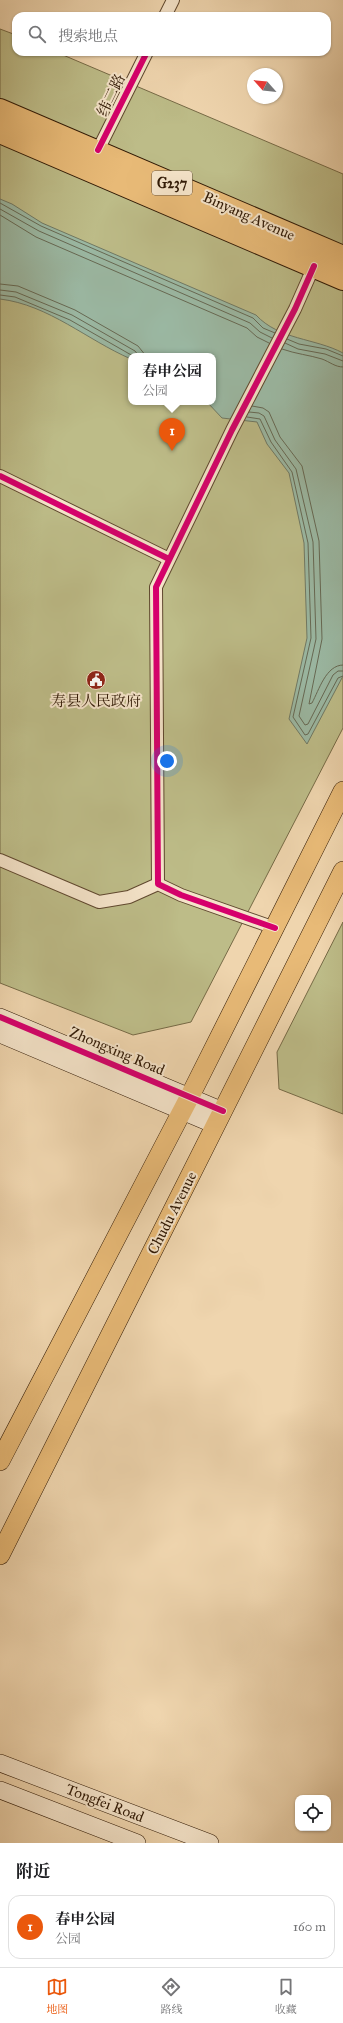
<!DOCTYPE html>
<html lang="zh">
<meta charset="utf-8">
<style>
body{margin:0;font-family:"IM FELL Great Primer","Noto Serif SC",serif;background:#f6f6f6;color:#202124}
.controls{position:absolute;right:12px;bottom:12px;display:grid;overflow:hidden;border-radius:8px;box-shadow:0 1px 3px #0004}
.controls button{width:36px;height:36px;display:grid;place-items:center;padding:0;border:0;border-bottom:1px solid #e0e0e0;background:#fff;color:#202124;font:20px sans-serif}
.compass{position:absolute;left:247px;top:68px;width:36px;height:36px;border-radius:50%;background:#fff;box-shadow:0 1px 3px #0004;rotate:297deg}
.you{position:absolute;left:167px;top:761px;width:14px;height:14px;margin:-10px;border:3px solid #fff;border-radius:50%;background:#1a73e8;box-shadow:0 0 0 6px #1a73e833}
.badge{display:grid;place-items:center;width:26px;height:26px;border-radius:50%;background:#ea580c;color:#fff;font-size:13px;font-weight:700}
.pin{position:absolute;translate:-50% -33px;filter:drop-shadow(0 1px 2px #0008)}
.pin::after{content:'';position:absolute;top:21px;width:14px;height:12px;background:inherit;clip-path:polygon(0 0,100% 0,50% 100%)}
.popup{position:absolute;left:128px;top:353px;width:88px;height:52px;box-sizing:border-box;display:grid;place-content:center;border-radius:8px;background:#fff;filter:drop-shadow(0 1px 3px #0005);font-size:13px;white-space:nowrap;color:#757577}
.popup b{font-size:15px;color:#202124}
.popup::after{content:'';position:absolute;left:50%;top:100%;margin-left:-8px;border:8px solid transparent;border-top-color:#fff}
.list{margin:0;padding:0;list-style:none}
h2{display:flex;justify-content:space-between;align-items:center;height:52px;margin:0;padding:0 16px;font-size:17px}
h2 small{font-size:13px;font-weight:400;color:#757577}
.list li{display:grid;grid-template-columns:26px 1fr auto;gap:12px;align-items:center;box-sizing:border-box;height:64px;margin:0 8px 8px;padding:0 8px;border:1px solid #e0e0e0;border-radius:12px}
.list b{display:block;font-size:15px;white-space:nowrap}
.list p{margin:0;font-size:13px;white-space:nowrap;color:#757577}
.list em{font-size:13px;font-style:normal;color:#757577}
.icon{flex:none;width:22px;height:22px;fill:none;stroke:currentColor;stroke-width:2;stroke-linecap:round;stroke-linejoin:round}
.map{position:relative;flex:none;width:343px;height:1843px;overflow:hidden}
.search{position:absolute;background:#fff;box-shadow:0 1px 3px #0004;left:12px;right:12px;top:12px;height:44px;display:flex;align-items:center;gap:10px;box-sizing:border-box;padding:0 14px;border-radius:12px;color:#757577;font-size:15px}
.sheet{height:124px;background:#fff}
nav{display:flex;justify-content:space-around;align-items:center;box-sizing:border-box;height:56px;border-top:1px solid #e0e0e0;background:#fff;font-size:11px;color:#757577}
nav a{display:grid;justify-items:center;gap:2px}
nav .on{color:#ea580c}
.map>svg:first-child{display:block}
.green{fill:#bdbc88;stroke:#766a46;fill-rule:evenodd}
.water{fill:#9bb9a4;stroke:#707964}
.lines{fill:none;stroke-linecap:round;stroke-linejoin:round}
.shore{stroke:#666954;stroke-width:1}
.street-casing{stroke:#60482f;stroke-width:14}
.secondary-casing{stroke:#301905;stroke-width:18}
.primary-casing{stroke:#301905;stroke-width:20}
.highway-casing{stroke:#301905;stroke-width:24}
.street{stroke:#f5e4ca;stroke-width:12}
.secondary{stroke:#f5e4ca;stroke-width:17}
.primary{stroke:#e8ba77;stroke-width:19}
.highway{stroke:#e8ba77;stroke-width:22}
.cycleway-casing{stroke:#f5e4ca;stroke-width:8}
.cycleway{stroke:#d6006c;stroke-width:6}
.labels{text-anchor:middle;stroke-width:4;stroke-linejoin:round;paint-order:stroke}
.shield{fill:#f5e4ca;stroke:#6b5640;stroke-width:1}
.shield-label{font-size:14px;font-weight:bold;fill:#301905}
.street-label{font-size:15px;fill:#301905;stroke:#f5e4ca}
.poi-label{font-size:15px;fill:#301905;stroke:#f5e4ca}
</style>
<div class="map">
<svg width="343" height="1843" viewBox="0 0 343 1843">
<rect width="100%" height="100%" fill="#efd5ae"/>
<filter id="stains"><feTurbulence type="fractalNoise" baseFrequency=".005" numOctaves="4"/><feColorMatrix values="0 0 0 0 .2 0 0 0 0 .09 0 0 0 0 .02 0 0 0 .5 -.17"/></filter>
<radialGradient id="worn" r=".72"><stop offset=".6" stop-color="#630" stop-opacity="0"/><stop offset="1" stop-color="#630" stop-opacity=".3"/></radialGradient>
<path class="green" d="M 0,29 L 16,35 L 16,52 L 56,52 L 343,174 L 343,728 L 191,1022 L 133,1035 L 0,983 ZM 131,356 L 213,356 L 213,402 L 131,402 Z
M 343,922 L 343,1114 L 279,1089 L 277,1052 Z"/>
<path class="water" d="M 0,199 L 12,204 L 42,223 L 256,315 C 279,340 315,338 343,353 L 343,676 L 307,744 L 289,719 L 307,638 L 304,543 L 289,473 L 267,444 L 257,422 L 222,418 L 207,402 L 213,402 L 213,356 L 131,356 L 131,359 C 87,340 49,305 0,299 Z"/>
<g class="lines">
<path class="shore" d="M 0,203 L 41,226 L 253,318 L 263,328 L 275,333
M 0,209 L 39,231 L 250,323 L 260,332 L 272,338
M 0,215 L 36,237 L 247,328 L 257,337 L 269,343
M 0,284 L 18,286 L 75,310 L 138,346 L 146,356
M 0,290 L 16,292 L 72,315 L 135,351 L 139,356
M 0,295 L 15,297 L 70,320 L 133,356
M 287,339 L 299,344 L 326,349 L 343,356
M 285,343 L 298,349 L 325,354 L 343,361
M 282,349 C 296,354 309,355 322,359 C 330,362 335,367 343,367
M 252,406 L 263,408 L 269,412 L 280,437 L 302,466 L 319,541 L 322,639 L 309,704 L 312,703 C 319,690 326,665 343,665
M 249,412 L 259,413 L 264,416 L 275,440 L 296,469 L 313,542 L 316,639 L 299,716 L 305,725 L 308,724 L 333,675 L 338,671 L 343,671
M 247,417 L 260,419 L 271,442 L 292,472 L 308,543 L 311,638 L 293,717 L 305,735 L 308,734 L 338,678 L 343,676"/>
<g class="street-casing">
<path id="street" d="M 165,16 L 173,0
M 98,150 L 147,52
M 0,476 L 169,559
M 0,860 L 99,902 L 129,897 L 158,884
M 275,928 L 181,895 L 158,884 L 156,587 L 232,430 L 295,309 L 314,266"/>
</g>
<g class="secondary-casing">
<path id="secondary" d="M 0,1017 L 223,1111
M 0,1034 L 215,1125
M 0,1763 L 210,1843
M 0,1790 L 137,1843"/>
</g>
<g class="primary-casing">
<path id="primary" d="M 0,1461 L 190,1096 L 343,791
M 0,1555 L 343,871"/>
</g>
<g class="highway-casing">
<path id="highway" d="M 0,110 L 343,257
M 0,132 L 343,279"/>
</g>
<use href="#street" class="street"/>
<use href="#secondary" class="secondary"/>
<use href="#primary" class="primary"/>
<use href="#highway" class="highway"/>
<g class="cycleway-casing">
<path id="cycleway" d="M 98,150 L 147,52
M 0,476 L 169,559
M 275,928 L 181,895 L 158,884 L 156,587 L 232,430 L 295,309 L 314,266
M 0,1017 L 223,1111"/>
</g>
<use href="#cycleway" class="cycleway"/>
</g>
<defs>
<g id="civic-disc" transform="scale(1)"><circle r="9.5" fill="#8f2418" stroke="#f5e4ca"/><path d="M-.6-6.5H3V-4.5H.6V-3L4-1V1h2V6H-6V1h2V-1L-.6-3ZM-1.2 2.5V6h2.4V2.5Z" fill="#fff"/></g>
</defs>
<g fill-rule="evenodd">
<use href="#civic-disc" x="96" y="680"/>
</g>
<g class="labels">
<rect class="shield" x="152" y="171" width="40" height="24" rx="3"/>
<g class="shield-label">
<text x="172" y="188">G237</text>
</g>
<g class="street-label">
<text transform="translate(111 95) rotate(-64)" y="5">纬二路</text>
<text transform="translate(249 216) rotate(24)" y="5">Binyang Avenue</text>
<text transform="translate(117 1051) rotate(23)" y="5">Zhongxing Road</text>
<text transform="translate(172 1213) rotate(-63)" y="5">Chudu Avenue</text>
<text transform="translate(105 1803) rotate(21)" y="5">Tongfei Road</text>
</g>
<g class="poi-label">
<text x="96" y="706">寿县人民政府</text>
</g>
</g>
<rect width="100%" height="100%" filter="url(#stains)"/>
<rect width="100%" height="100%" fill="url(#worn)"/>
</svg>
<div class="controls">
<button><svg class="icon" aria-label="locate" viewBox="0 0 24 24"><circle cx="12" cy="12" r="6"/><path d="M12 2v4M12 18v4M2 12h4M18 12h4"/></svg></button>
</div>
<svg class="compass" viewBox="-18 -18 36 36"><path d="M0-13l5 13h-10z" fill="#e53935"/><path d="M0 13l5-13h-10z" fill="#757577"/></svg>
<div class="you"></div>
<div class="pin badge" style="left:172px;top:451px">1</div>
<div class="popup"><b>春申公园</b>公园</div>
<div class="search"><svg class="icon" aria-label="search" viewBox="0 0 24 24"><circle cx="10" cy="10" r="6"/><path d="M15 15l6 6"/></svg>搜索地点</div>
</div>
<section class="sheet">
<h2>附近<small></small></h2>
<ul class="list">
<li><span class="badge">1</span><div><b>春申公园</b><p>公园</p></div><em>160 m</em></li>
</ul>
</section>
<nav>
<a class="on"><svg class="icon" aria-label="map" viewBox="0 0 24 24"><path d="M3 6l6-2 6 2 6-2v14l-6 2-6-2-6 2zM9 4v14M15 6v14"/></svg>地图</a>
<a><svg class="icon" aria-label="directions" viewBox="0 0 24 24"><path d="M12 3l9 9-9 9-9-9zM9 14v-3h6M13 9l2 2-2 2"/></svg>路线</a>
<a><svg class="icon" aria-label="saved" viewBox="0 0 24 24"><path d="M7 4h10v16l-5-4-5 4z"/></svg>收藏</a>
</nav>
